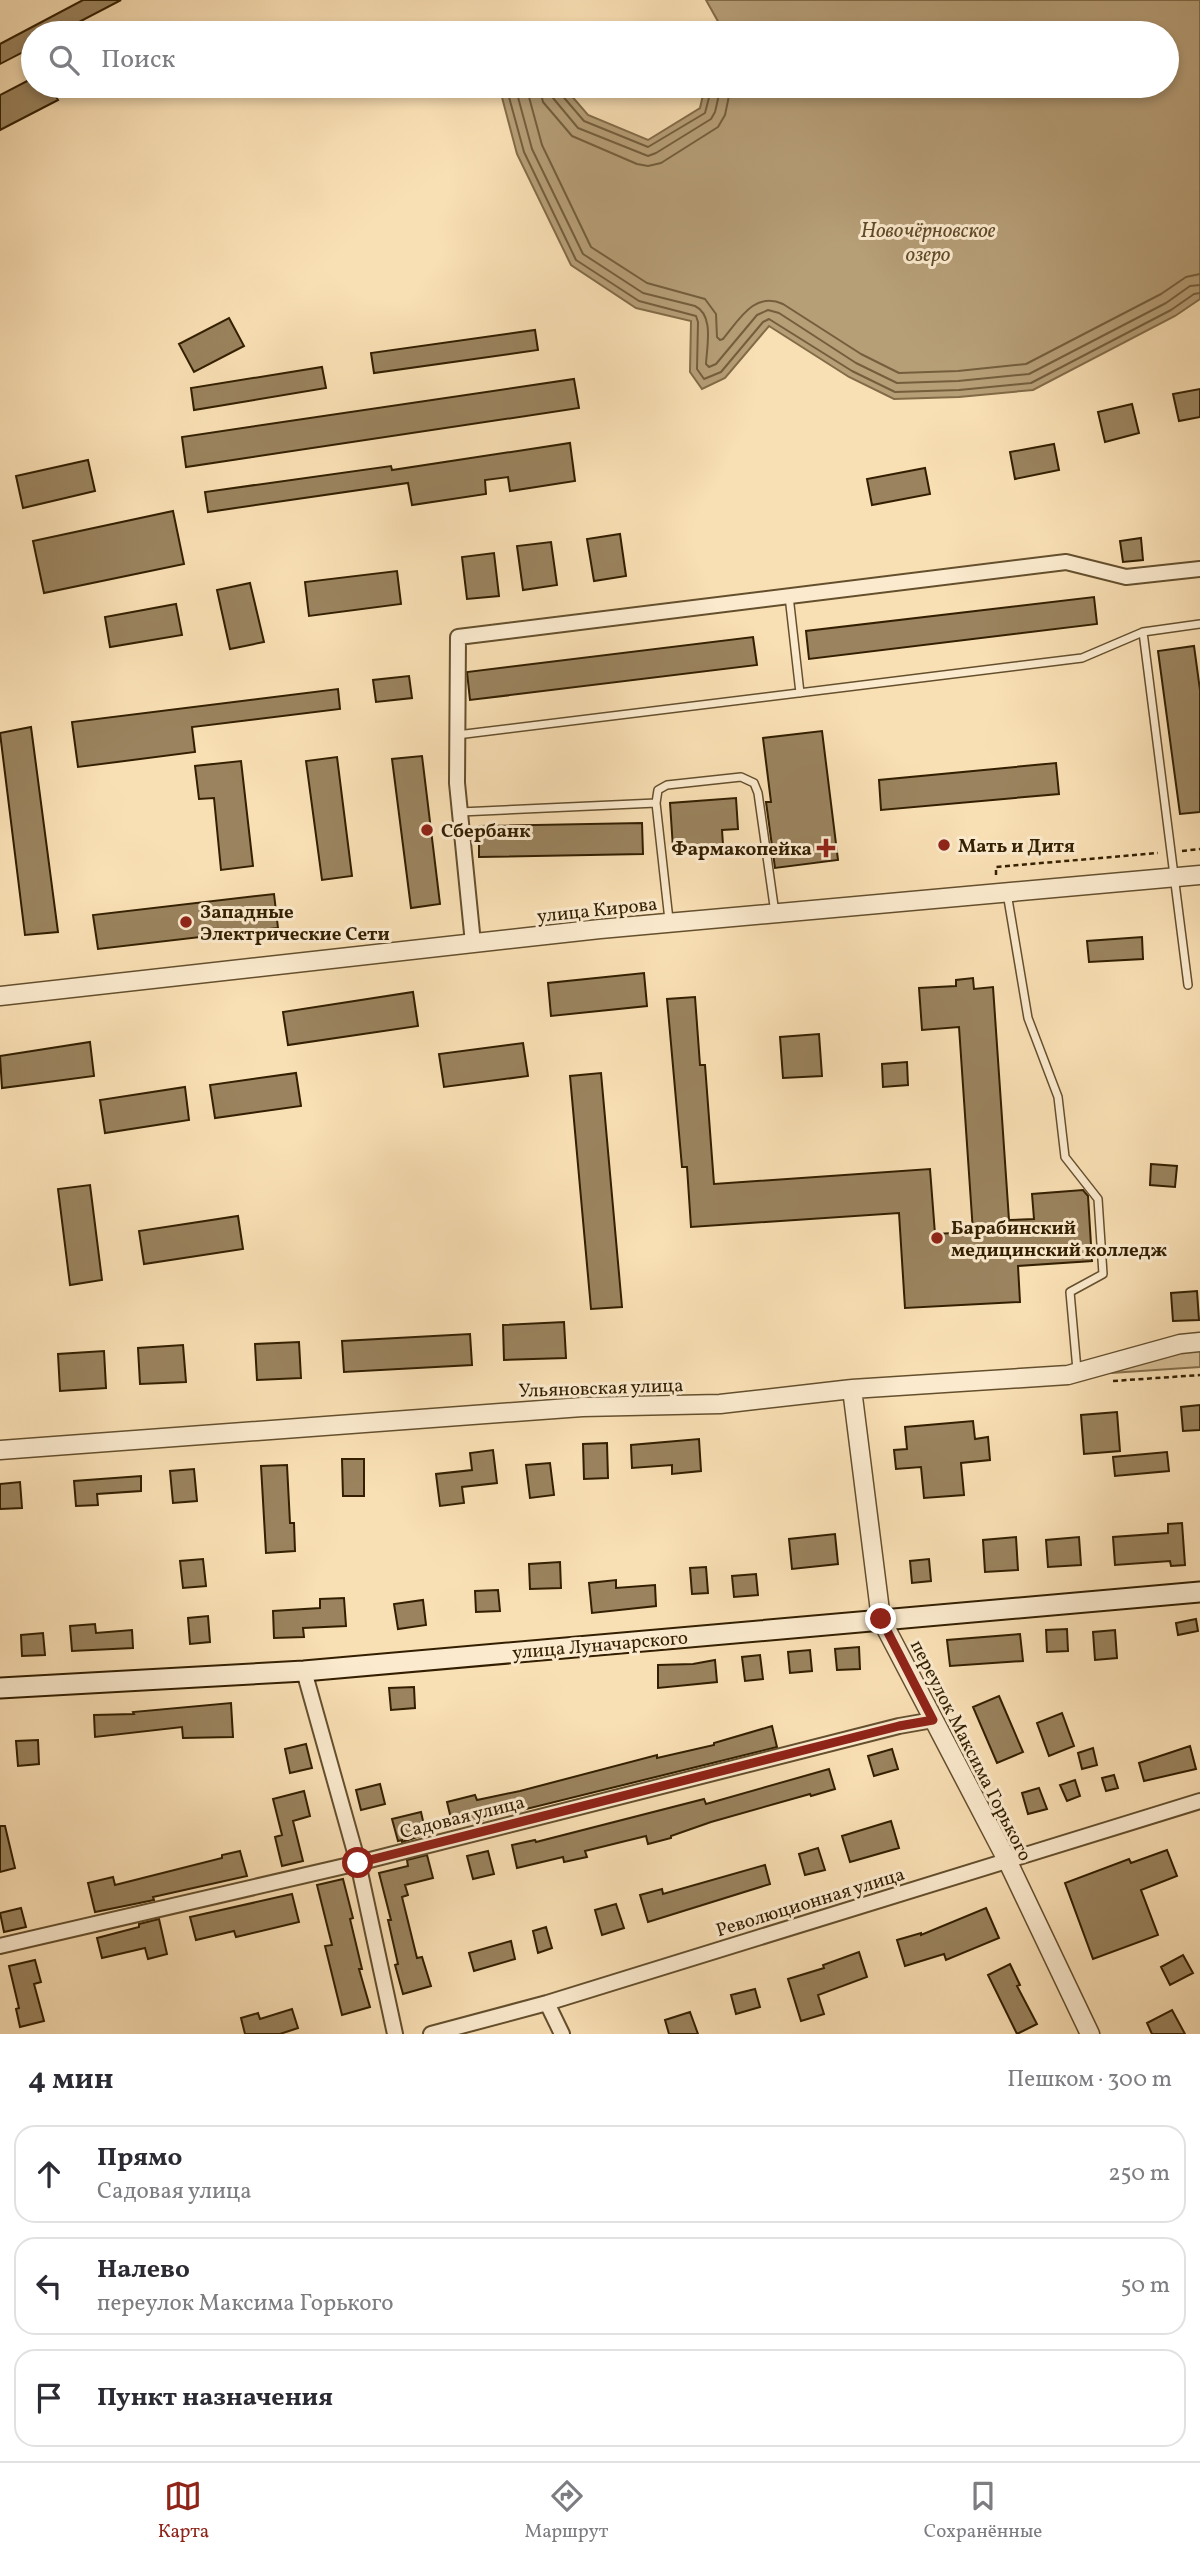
<!DOCTYPE html>
<html lang="ru">
<meta charset="utf-8">
<style>
body{margin:0;font-family:Vollkorn,serif;background:#f7f7f7;color:#2b2b33}
.stop{position:absolute;width:21px;height:21px;margin:-16px;border:5px solid #8f2418;border-radius:50%;background:#fff}
.stop.end{background:#8f2418;border-color:#fff;box-shadow:0 2px 7px #0008}
.list{margin:0;padding:0;list-style:none}
h2{display:flex;justify-content:space-between;align-items:center;height:91px;margin:0;padding:0 28px;font-size:30px}
h2 small{font-size:23px;font-weight:400;color:#7c7c81}
.list li{display:grid;grid-template-columns:46px 1fr auto;gap:21px;align-items:center;box-sizing:border-box;height:98px;margin:0 14px 14px;padding:0 14px;border:2px solid #e1e1e2;border-radius:21px}
.list b{display:block;font-size:26px;white-space:nowrap}
.list p{margin:0;font-size:23px;white-space:nowrap;color:#7c7c81}
.list em{font-size:23px;font-style:normal;color:#7c7c81}
.icon{flex:none;width:38px;height:38px;fill:none;stroke:currentColor;stroke-width:2;stroke-linecap:round;stroke-linejoin:round}
.map{position:relative;flex:none;width:1200px;height:2034px;overflow:hidden}
.search{position:absolute;background:#fff;box-shadow:0 4px 10px #0003;left:21px;right:21px;top:21px;height:77px;display:flex;align-items:center;gap:18px;box-sizing:border-box;padding:0 24px;border-radius:38px;color:#7c7c81;font-size:26px}
.sheet{height:427px;background:#fff}
nav{display:flex;justify-content:space-around;align-items:center;box-sizing:border-box;height:98px;border-top:2px solid #e1e1e2;background:#fff;font-size:19px;color:#7c7c81}
nav a{display:grid;justify-items:center;gap:4px}
nav .on{color:#8f2418}
.map>svg:first-child{display:block}
.green{fill:#d7be95;stroke:#856e4a;stroke-width:2}
.water{fill:#b69e77;stroke:#826b47;stroke-width:2}
.lines{fill:none;stroke-linecap:round;stroke-linejoin:round}
.shore{stroke:#745e3c;stroke-width:2}
.building{fill:#9a835e;stroke:#331f00;stroke-width:2}
.service-casing{stroke:#644f2d;stroke-width:10}
.minor-casing{stroke:#644f2d;stroke-width:18}
.tertiary-casing{stroke:#644f2d;stroke-width:21}
.secondary-casing{stroke:#331f00;stroke-width:23}
.path{stroke:#331f00;stroke-width:2.5;stroke-dasharray:5 3.5;stroke-linecap:butt}
.service{stroke:#fbeace;stroke-width:7}
.minor{stroke:#fbeace;stroke-width:14}
.tertiary{stroke:#fbeace;stroke-width:18}
.secondary{stroke:#fbeace;stroke-width:19}
.route{stroke:#8f2418;stroke-width:9}
.poi-dot{fill:#8f2418;stroke:#fbeace;stroke-width:2.5}
.labels{text-anchor:middle;stroke-width:6;stroke-linejoin:round;paint-order:stroke}
.poi-label{font-size:19px;font-weight:bold;fill:#331f00;stroke:#fbeace;text-anchor:start}
.street-label{font-size:19px;fill:#331f00;stroke:#fbeace}
.water-label{font-size:21px;font-style:italic;fill:#614b2a;stroke:#fbeace}
</style>
<div class="map">
<svg width="1200" height="2034" viewBox="0 0 1200 2034">
<rect width="100%" height="100%" fill="#f9dfb4"/>
<filter id="stains"><feTurbulence type="fractalNoise" baseFrequency=".00286" numOctaves="4"/><feColorMatrix values="0 0 0 0 .2 0 0 0 0 .09 0 0 0 0 .02 0 0 0 .5 -.17"/></filter>
<radialGradient id="worn" r=".72"><stop offset=".6" stop-color="#630" stop-opacity="0"/><stop offset="1" stop-color="#630" stop-opacity=".3"/></radialGradient>
<path class="green" d="M 1200,1348 L 1200,1367 L 1111,1373 L 1180,1350 Z"/>
<path class="water" d="M 706,0 L 1200,0 L 1200,299 L 1175,316 L 1033,390 L 959,397 L 894,399 L 849,377 L 769,326 L 725,378 L 702,389 L 690,372 L 691,321 L 636,308 L 571,265 L 517,154 L 499,86 L 563,86 L 588,115 L 648,140 L 700,108 L 705,86 L 1167,86 L 1167,33 L 718,33 L 720,25 Z"/>
<g class="lines">
<path class="shore" d="M 506,86 L 524,152 L 576,260 L 639,301 L 696,316 L 698,322 L 697,369 L 704,379 L 721,372 L 763,322 L 769,319 L 852,371 L 895,392 L 959,390 L 1031,383 L 1171,310 L 1194,294 L 1200,293
M 515,86 L 532,149 L 583,254 L 643,293 L 695,306 C 714,315 707,345 706,364 L 709,367 L 716,364 L 757,315 L 768,310 L 779,313 L 856,363 L 897,383 L 958,381 L 1029,374 L 1166,303 L 1190,286 L 1200,285
M 526,86 L 542,145 L 591,247 L 647,283 L 705,299 L 716,314 L 717,337 L 720,340 L 723,339 C 739,320 754,291 783,304 L 861,354 L 899,373 L 958,371 L 1026,364 L 1161,294 L 1186,277 L 1200,274
M 539,86 L 543,102 L 572,136 L 637,164 L 648,166 L 661,163 L 718,127 L 725,115 L 731,86
M 550,86 L 553,98 L 578,128 L 648,156 L 656,153 L 711,119 L 715,112 L 721,86
M 559,86 L 560,93 L 584,121 L 648,147 L 705,113 L 712,86"/>
</g>
<path class="building" d="M 83,0 L 121,0 L 58,33 L 33,33 L 33,47 L 0,64 L 0,44 Z
M 33,78 L 33,86 L 50,86 L 58,100 L 0,130 L 0,95 Z
M 229,318 L 244,346 L 194,372 L 179,344 Z
M 535,330 L 538,350 L 374,373 L 371,353 Z
M 322,367 L 326,388 L 194,410 L 191,388 Z
M 574,379 L 579,408 L 186,467 L 182,437 Z
M 1200,389 L 1200,417 L 1179,421 L 1173,394 Z
M 1132,404 L 1139,433 L 1105,442 L 1098,412 Z
M 570,443 L 575,481 L 510,491 L 508,477 L 485,480 L 486,494 L 412,505 L 408,483 L 208,512 L 205,492 L 391,466 L 392,470 Z
M 1054,444 L 1059,470 L 1015,479 L 1010,452 Z
M 88,460 L 95,491 L 23,508 L 16,476 Z
M 925,468 L 930,494 L 872,505 L 867,479 Z
M 173,511 L 184,564 L 44,593 L 33,541 Z
M 620,534 L 626,576 L 594,581 L 587,539 Z
M 1141,538 L 1143,560 L 1123,562 L 1120,541 Z
M 551,542 L 557,585 L 523,590 L 517,546 Z
M 494,553 L 499,596 L 467,599 L 462,557 Z
M 397,571 L 401,604 L 309,616 L 305,582 Z
M 250,583 L 264,642 L 230,649 L 217,590 Z
M 1094,597 L 1097,624 L 809,659 L 806,631 Z
M 176,604 L 182,635 L 110,647 L 105,617 Z
M 753,637 L 757,665 L 470,700 L 467,672 Z
M 1194,646 L 1200,690 L 1200,812 L 1180,814 L 1158,651 Z
M 409,676 L 412,698 L 376,702 L 373,680 Z
M 338,689 L 340,709 L 192,727 L 195,752 L 78,767 L 72,722 Z
M 31,727 L 58,932 L 25,935 L 0,733 Z
M 822,731 L 838,860 L 775,868 L 766,802 L 771,802 L 763,738 Z
M 422,756 L 440,904 L 411,908 L 392,759 Z
M 337,757 L 352,876 L 322,880 L 306,761 Z
M 241,761 L 253,866 L 221,870 L 214,798 L 199,799 L 195,766 Z
M 1056,763 L 1059,794 L 881,810 L 879,780 Z
M 736,798 L 738,829 L 722,830 L 723,845 L 673,848 L 670,803 Z
M 642,823 L 643,854 L 479,857 L 479,826 Z
M 274,894 L 278,928 L 98,949 L 93,915 Z
M 1142,937 L 1143,959 L 1089,962 L 1087,941 Z
M 644,973 L 647,1006 L 551,1016 L 548,983 Z
M 973,978 L 974,989 L 993,987 L 1009,1220 L 1034,1219 L 1032,1194 L 1083,1190 L 1088,1196 L 1092,1261 L 1018,1266 L 1020,1302 L 905,1308 L 899,1213 L 691,1227 L 687,1167 L 682,1167 L 667,999 L 695,997 L 700,1065 L 705,1065 L 714,1184 L 930,1169 L 935,1234 L 973,1232 L 959,1027 L 922,1030 L 919,988 L 956,986 L 956,980 Z
M 413,992 L 418,1026 L 288,1045 L 283,1012 Z
M 819,1034 L 822,1076 L 783,1078 L 780,1037 Z
M 90,1042 L 94,1076 L 2,1088 L 0,1056 Z
M 523,1043 L 528,1076 L 444,1087 L 439,1054 Z
M 907,1062 L 908,1085 L 883,1087 L 882,1064 Z
M 296,1073 L 301,1106 L 215,1118 L 210,1085 Z
M 601,1073 L 622,1307 L 591,1309 L 570,1076 Z
M 185,1087 L 189,1120 L 105,1133 L 100,1100 Z
M 1151,1164 L 1177,1166 L 1175,1187 L 1150,1185 Z
M 90,1185 L 102,1280 L 70,1285 L 58,1189 Z
M 238,1216 L 243,1249 L 144,1264 L 139,1231 Z
M 1197,1291 L 1199,1320 L 1173,1321 L 1171,1293 Z
M 564,1322 L 566,1358 L 504,1360 L 503,1325 Z
M 470,1334 L 472,1365 L 344,1372 L 342,1341 Z
M 299,1342 L 301,1378 L 257,1380 L 255,1344 Z
M 183,1345 L 186,1382 L 140,1384 L 138,1348 Z
M 104,1351 L 106,1388 L 60,1391 L 58,1354 Z
M 1200,1405 L 1200,1430 L 1183,1431 L 1181,1407 Z
M 1117,1412 L 1120,1451 L 1084,1454 L 1081,1415 Z
M 973,1421 L 975,1439 L 988,1437 L 990,1460 L 961,1463 L 964,1495 L 924,1498 L 921,1467 L 896,1469 L 894,1450 L 907,1449 L 905,1427 Z
M 699,1439 L 701,1471 L 672,1474 L 672,1465 L 632,1468 L 631,1445 Z
M 607,1443 L 608,1478 L 584,1479 L 583,1444 Z
M 493,1450 L 497,1483 L 462,1487 L 464,1503 L 440,1506 L 436,1474 L 472,1470 L 470,1453 Z
M 1167,1452 L 1169,1471 L 1115,1476 L 1113,1457 Z
M 342,1459 L 364,1459 L 364,1496 L 343,1496 Z
M 550,1463 L 554,1495 L 530,1498 L 526,1465 Z
M 287,1465 L 290,1523 L 294,1523 L 295,1551 L 266,1553 L 261,1466 Z
M 194,1469 L 197,1501 L 173,1503 L 170,1471 Z
M 141,1476 L 141,1491 L 97,1494 L 98,1505 L 76,1506 L 74,1481 Z
M 20,1482 L 22,1508 L 0,1509 L 0,1484 Z
M 1182,1523 L 1185,1565 L 1171,1566 L 1170,1561 L 1115,1565 L 1113,1537 L 1168,1533 L 1168,1524 Z
M 835,1534 L 838,1564 L 792,1569 L 789,1539 Z
M 1016,1537 L 1018,1570 L 985,1572 L 983,1540 Z
M 1079,1537 L 1081,1565 L 1048,1567 L 1046,1540 Z
M 203,1559 L 206,1586 L 183,1588 L 180,1561 Z
M 929,1559 L 931,1581 L 912,1583 L 910,1561 Z
M 560,1562 L 561,1588 L 530,1589 L 529,1564 Z
M 706,1567 L 708,1593 L 692,1594 L 690,1568 Z
M 756,1574 L 758,1595 L 734,1597 L 732,1576 Z
M 616,1580 L 616,1588 L 655,1585 L 656,1606 L 592,1613 L 589,1583 Z
M 498,1590 L 500,1611 L 476,1612 L 475,1591 Z
M 344,1598 L 346,1626 L 303,1628 L 304,1637 L 274,1638 L 273,1611 L 320,1608 L 320,1599 Z
M 423,1600 L 426,1625 L 398,1629 L 394,1604 Z
M 208,1616 L 210,1642 L 190,1644 L 188,1618 Z
M 1196,1619 L 1198,1631 L 1178,1635 L 1176,1623 Z
M 95,1624 L 96,1633 L 132,1630 L 133,1648 L 72,1651 L 70,1626 Z
M 1067,1629 L 1068,1651 L 1047,1652 L 1046,1630 Z
M 1115,1630 L 1117,1658 L 1095,1660 L 1093,1632 Z
M 43,1633 L 45,1655 L 22,1656 L 21,1635 Z
M 1020,1634 L 1023,1661 L 950,1666 L 947,1640 Z
M 859,1647 L 860,1669 L 837,1670 L 835,1649 Z
M 810,1650 L 812,1671 L 790,1673 L 788,1652 Z
M 760,1655 L 763,1679 L 745,1681 L 742,1657 Z
M 715,1660 L 717,1682 L 658,1688 L 658,1665 L 693,1664 Z
M 414,1687 L 415,1708 L 391,1710 L 389,1688 Z
M 999,1696 L 1023,1752 L 997,1763 L 973,1707 Z
M 231,1703 L 233,1737 L 183,1738 L 182,1727 L 95,1737 L 94,1715 L 134,1714 L 133,1712 Z
M 1062,1713 L 1074,1746 L 1049,1756 L 1037,1723 Z
M 772,1726 L 777,1747 L 453,1827 L 447,1802 L 475,1795 L 477,1800 L 520,1791 L 657,1755 L 657,1758 L 714,1745 L 714,1743 Z
M 38,1740 L 39,1764 L 18,1766 L 16,1741 Z
M 306,1744 L 312,1768 L 290,1773 L 285,1749 Z
M 1190,1746 L 1196,1769 L 1144,1781 L 1139,1763 Z
M 1093,1748 L 1097,1765 L 1082,1769 L 1078,1753 Z
M 892,1749 L 898,1769 L 874,1776 L 868,1756 Z
M 829,1769 L 835,1789 L 811,1796 L 810,1794 L 711,1822 L 671,1836 L 671,1838 L 648,1844 L 646,1836 L 585,1851 L 587,1857 L 564,1862 L 563,1857 L 517,1868 L 512,1845 L 535,1840 L 536,1842 L 704,1799 L 706,1804 Z
M 1114,1775 L 1118,1788 L 1106,1791 L 1102,1778 Z
M 1075,1780 L 1080,1796 L 1067,1801 L 1060,1785 Z
M 380,1784 L 385,1804 L 361,1810 L 356,1790 Z
M 1039,1788 L 1047,1809 L 1028,1814 L 1022,1793 Z
M 304,1791 L 310,1816 L 293,1821 L 303,1861 L 282,1866 L 275,1837 L 282,1835 L 273,1799 Z
M 421,1812 L 426,1834 L 402,1842 L 402,1840 L 398,1841 L 392,1819 Z
M 891,1821 L 899,1848 L 850,1862 L 842,1836 Z
M 0,1826 L 5,1826 L 15,1868 L 0,1872 Z
M 818,1848 L 825,1870 L 805,1875 L 799,1854 Z
M 1167,1850 L 1177,1876 L 1141,1890 L 1158,1935 L 1093,1959 L 1065,1883 L 1129,1859 L 1131,1863 Z
M 240,1851 L 247,1876 L 153,1897 L 154,1900 L 95,1912 L 88,1883 L 113,1877 L 115,1885 L 222,1858 L 222,1855 Z
M 488,1851 L 494,1874 L 473,1879 L 467,1856 Z
M 427,1855 L 433,1878 L 405,1885 L 408,1895 L 402,1897 L 417,1958 L 422,1957 L 431,1986 L 403,1994 L 395,1965 L 398,1964 L 388,1920 L 391,1920 L 379,1873 L 408,1866 L 407,1860 Z
M 765,1865 L 770,1884 L 648,1922 L 640,1895 L 662,1889 L 663,1894 Z
M 343,1879 L 353,1918 L 350,1919 L 362,1969 L 359,1969 L 370,2007 L 342,2015 L 325,1946 L 332,1945 L 317,1885 Z
M 292,1894 L 299,1922 L 236,1937 L 234,1931 L 196,1940 L 190,1917 Z
M 616,1904 L 624,1928 L 602,1935 L 595,1910 Z
M 21,1908 L 26,1927 L 4,1932 L 0,1913 Z
M 986,1908 L 999,1938 L 946,1960 L 944,1954 L 905,1966 L 897,1940 L 921,1933 L 921,1935 Z
M 159,1919 L 167,1954 L 148,1959 L 145,1948 L 102,1958 L 97,1938 L 139,1927 L 139,1924 Z
M 546,1927 L 552,1948 L 538,1953 L 533,1931 Z
M 511,1941 L 515,1959 L 474,1971 L 469,1953 Z
M 859,1952 L 867,1977 L 818,1995 L 824,2014 L 801,2021 L 788,1979 L 824,1968 L 823,1965 Z
M 1183,1955 L 1193,1973 L 1170,1985 L 1161,1967 Z
M 35,1960 L 41,1982 L 34,1984 L 44,2021 L 20,2027 L 16,2009 L 19,2008 L 9,1966 Z
M 1010,1964 L 1020,1985 L 1017,1986 L 1037,2024 L 1017,2034 L 988,1975 Z
M 755,1989 L 760,2007 L 736,2014 L 731,1995 Z
M 292,2009 L 298,2028 L 280,2034 L 245,2034 L 241,2018 L 258,2013 L 260,2019 Z
M 1172,2010 L 1185,2034 L 1152,2034 L 1147,2023 Z
M 690,2012 L 698,2034 L 669,2034 L 665,2020 Z"/>
<g class="lines">
<g class="service-casing">
<path id="service" d="M 789,596 L 800,693
M 1143,632 L 1188,985
M 457,735 L 1082,658 L 1143,632 L 1200,624
M 656,803 L 669,920
M 460,812 L 656,803 L 658,790 L 667,785 L 741,777 L 754,783 L 758,793 L 775,913
M 1007,893 L 1028,1018 L 1058,1097 L 1065,1157 L 1098,1199 L 1103,1274 L 1070,1292 L 1077,1370"/>
</g>
<g class="minor-casing">
<path id="minor" d="M 473,943 L 457,783 L 458,637 L 1066,562 L 1126,577 L 1200,569
M 304,1671 L 358,1863 L 395,2034
M 0,1946 L 358,1863 L 899,1726 L 933,1720
M 547,2003 L 562,2034
M 431,2034 L 547,2003 L 1200,1801"/>
</g>
<g class="tertiary-casing">
<path id="tertiary" d="M 0,996 L 600,929 L 1200,875
M 852,1389 L 881,1619 L 1007,1860 L 1090,2034
M 0,1450 L 582,1407 L 720,1404 L 852,1389 L 1068,1375 L 1180,1344 L 1200,1342"/>
</g>
<g class="secondary-casing">
<path id="secondary" d="M 0,1688 L 304,1671 L 1200,1592"/>
</g>
<path class="path" d="M 1182,851 L 1200,849
M 996,875 L 996,867 L 1158,853
M 1113,1381 L 1200,1375"/>
<use href="#service" class="service"/>
<use href="#minor" class="minor"/>
<use href="#tertiary" class="tertiary"/>
<use href="#secondary" class="secondary"/>
</g>
<g class="lines">
<path class="route" d="M 358,1863 L 899,1726 L 933,1720 L 881,1619"/>
</g>
<g class="poi-dot">
<circle cx="427" cy="830" r="7"/>
<circle cx="944" cy="845" r="7"/>
<path d="M822.5 837.5h7v7h7v7h-7v7h-7v-7h-7v-7h7z"/>
<circle cx="186" cy="922" r="7"/>
<circle cx="937" cy="1238" r="7"/>
</g>
<g class="labels">
<g class="poi-label">
<text x="441" y="837">Сбербанк</text>
<text x="958" y="852">Мать и Дитя</text>
<text x="812" y="855" text-anchor="end">Фармакопейка</text>
<text x="200" y="918">Западные<tspan x="200" dy="22">Электрические Сети</tspan></text>
<text x="951" y="1234">Барабинский<tspan x="951" dy="22">медицинский колледж</tspan></text>
</g>
<g class="street-label">
<text transform="translate(597 909) rotate(-6)" y="7">улица Кирова</text>
<text transform="translate(601 1387) rotate(-2)" y="7">Ульяновская улица</text>
<text transform="translate(600 1644) rotate(-5)" y="7">улица Луначарского</text>
<text transform="translate(972 1750) rotate(63)" y="7">переулок Максима Горького</text>
<text transform="translate(462 1816) rotate(-14)" y="7">Садовая улица</text>
<text transform="translate(810 1901) rotate(-17)" y="7">Революционная улица</text>
</g>
<g class="water-label">
<text x="928" y="237">Новочёрновское<tspan x="928" dy="24">озеро</tspan></text>
</g>
</g>
<rect width="100%" height="100%" filter="url(#stains)"/>
<rect width="100%" height="100%" fill="url(#worn)"/>
</svg>
<div class="stop" style="left:358px;top:1863px"></div>
<div class="stop end" style="left:881px;top:1619px"></div>
<div class="search"><svg class="icon" aria-label="search" viewBox="0 0 24 24"><circle cx="10" cy="10" r="6"/><path d="M15 15l6 6"/></svg>Поиск</div>
</div>
<section class="sheet">
<h2>4 мин<small>Пешком · 300 m</small></h2>
<ul class="list">
<li><svg class="icon" aria-label="ahead" viewBox="0 0 24 24"><path d="M12 20V5M6 11l6-6 6 6"/></svg><div><b>Прямо</b><p>Садовая улица</p></div><em>250 m</em></li>
<li><svg class="icon" aria-label="left" viewBox="0 0 24 24"><path d="M17 20v-9H6M10 6l-5 5 5 5"/></svg><div><b>Налево</b><p>переулок Максима Горького</p></div><em>50 m</em></li>
<li><svg class="icon" aria-label="arrive" viewBox="0 0 24 24"><path d="M6 21V4h12l-3 4 3 4H6"/></svg><div><b>Пункт назначения</b></div></li>
</ul>
</section>
<nav>
<a class="on"><svg class="icon" aria-label="map" viewBox="0 0 24 24"><path d="M3 6l6-2 6 2 6-2v14l-6 2-6-2-6 2zM9 4v14M15 6v14"/></svg>Карта</a>
<a><svg class="icon" aria-label="directions" viewBox="0 0 24 24"><path d="M12 3l9 9-9 9-9-9zM9 14v-3h6M13 9l2 2-2 2"/></svg>Маршрут</a>
<a><svg class="icon" aria-label="saved" viewBox="0 0 24 24"><path d="M7 4h10v16l-5-4-5 4z"/></svg>Сохранённые</a>
</nav>
